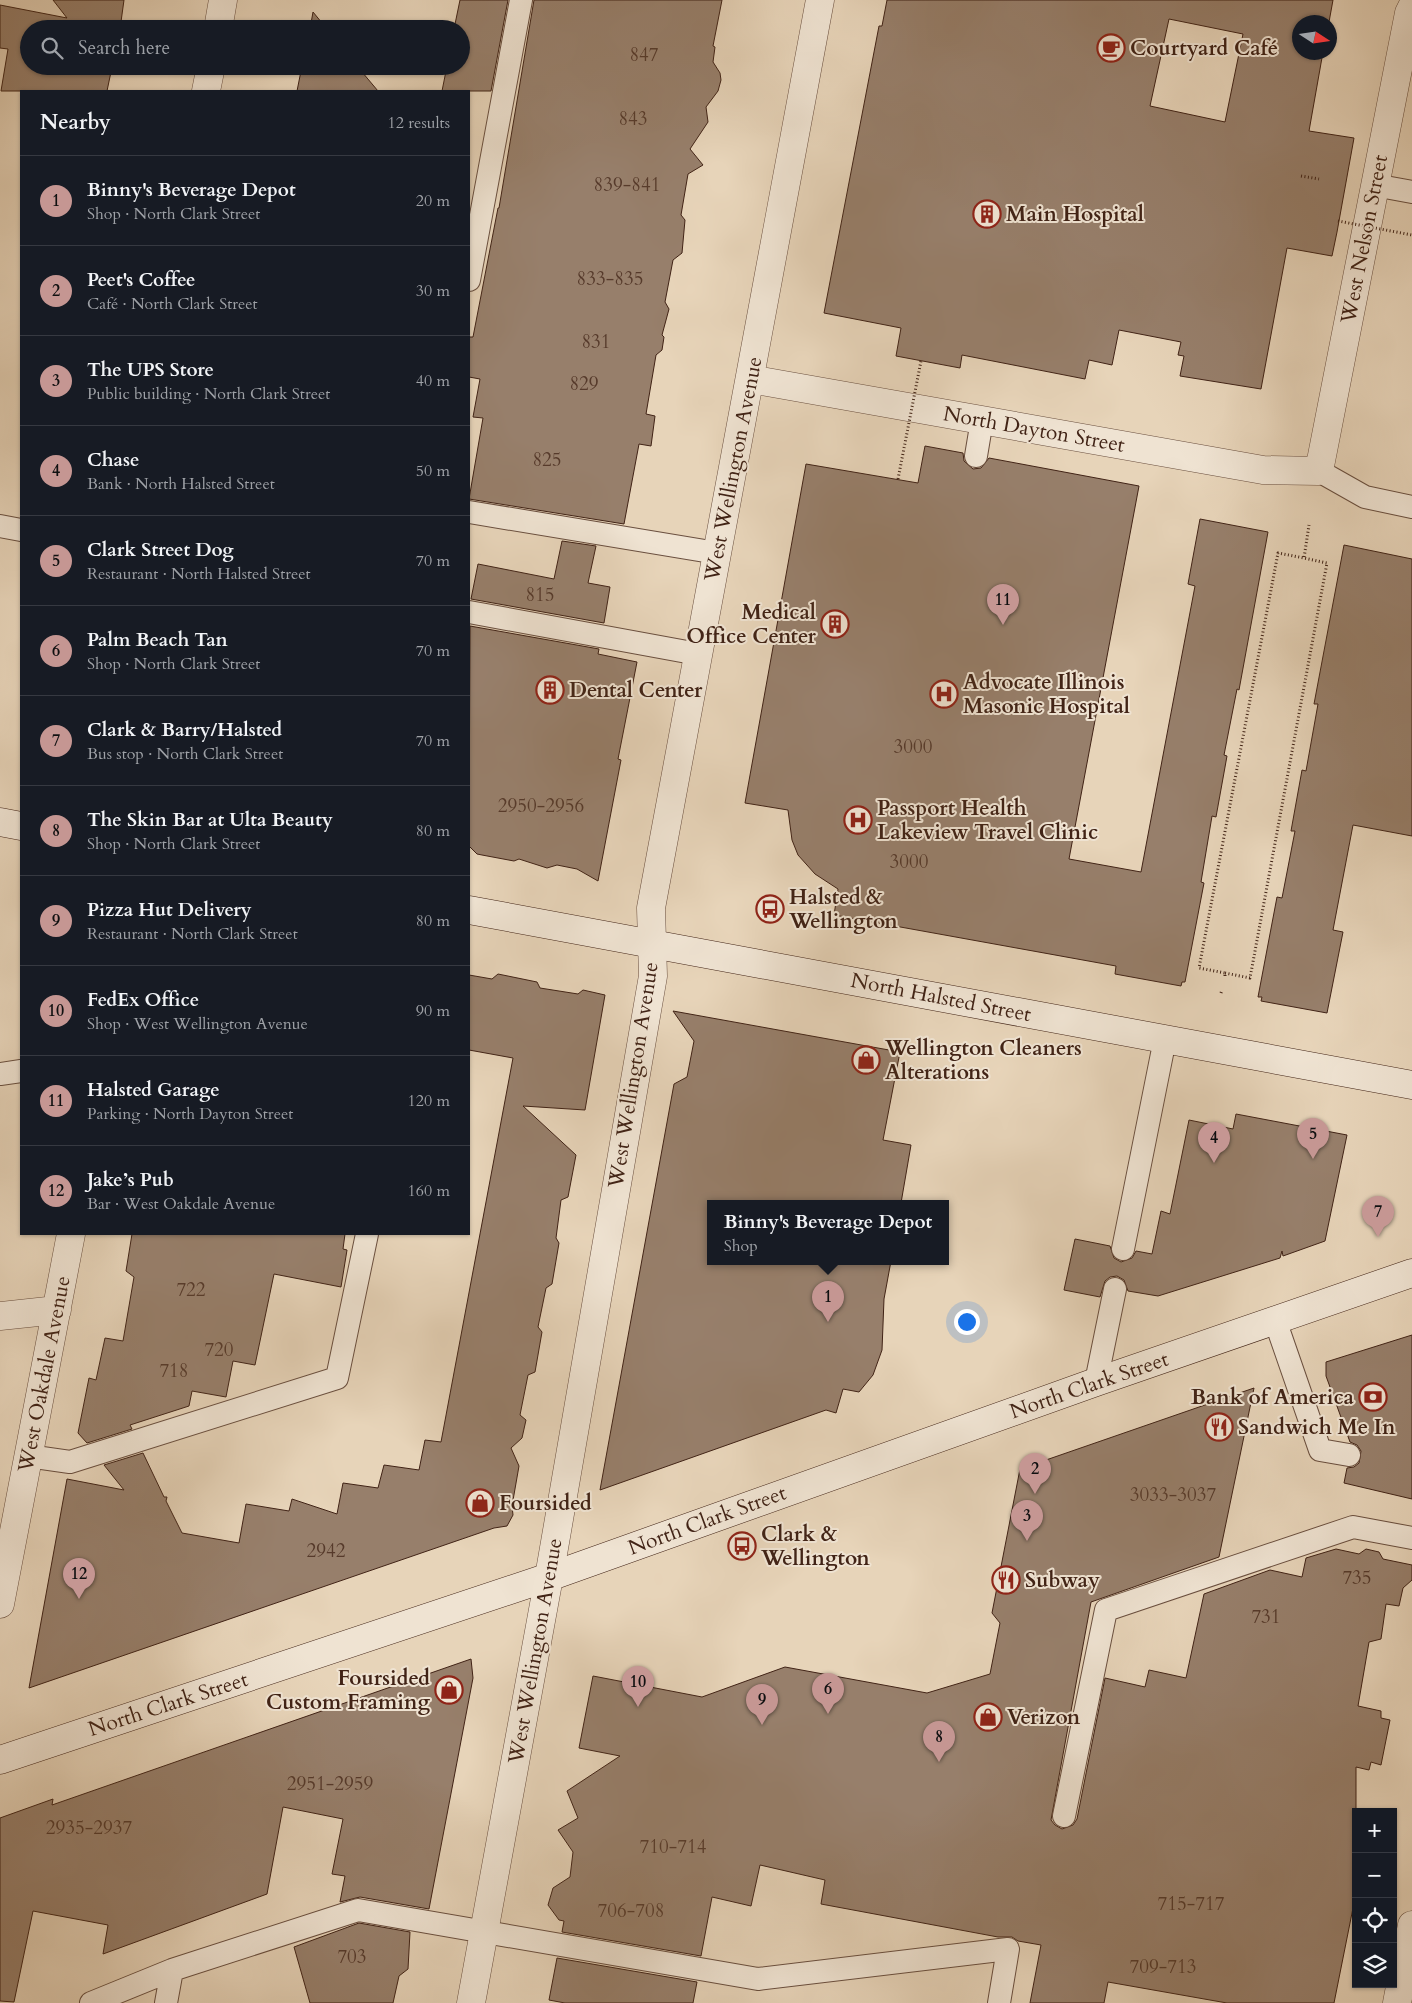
<!DOCTYPE html>
<meta charset="utf-8">
<style>
body{margin:0;font-family:Cardo,serif;background:#20242c;color:#f1f3f6}
.controls{position:absolute;right:15px;bottom:15px;display:grid;overflow:hidden;border-radius:0px;box-shadow:0 1px 4px #0004}
.controls button{width:45px;height:45px;display:grid;place-items:center;padding:0;border:0;border-bottom:1px solid #363941;background:#171b24;color:#f1f3f6;font:25px sans-serif}
.compass{position:absolute;left:1292px;top:15px;width:45px;height:45px;border-radius:50%;background:#171b24;box-shadow:0 1px 4px #0004;rotate:102deg}
.you{position:absolute;left:966px;top:1321px;width:18px;height:18px;margin:-12px;border:4px solid #fff;border-radius:50%;background:#1a73e8;box-shadow:0 0 0 8px #1a73e833}
.badge{display:grid;place-items:center;width:32px;height:32px;border-radius:50%;background:#c59692;color:#111;font-size:16px;font-weight:700}
.pin{position:absolute;translate:-50% -41px;filter:drop-shadow(0 1px 2px #0008)}
.pin::after{content:'';position:absolute;top:26px;width:18px;height:15px;background:inherit;clip-path:polygon(0 0,100% 0,50% 100%)}
.popup{position:absolute;left:707px;top:1200px;width:242px;height:65px;box-sizing:border-box;display:grid;place-content:center;border-radius:0px;background:#171b24;filter:drop-shadow(0 1px 4px #0005);font-size:16px;white-space:nowrap;color:#9ea1a6}
.popup b{font-size:19px;color:#f1f3f6}
.popup::after{content:'';position:absolute;left:50%;top:100%;margin-left:-10px;border:10px solid transparent;border-top-color:#171b24}
.list{margin:0;padding:0;list-style:none}
h2{display:flex;justify-content:space-between;align-items:center;height:65px;margin:0;padding:0 20px;font-size:21px}
h2 small{font-size:16px;font-weight:400;color:#9ea1a6}
.list li{display:grid;grid-template-columns:32px 1fr auto;gap:15px;align-items:center;box-sizing:border-box;height:90px;padding:0 20px;border-top:1px solid #363941}
.list b{display:block;font-size:19px;white-space:nowrap}
.list p{margin:0;font-size:16px;white-space:nowrap;color:#9ea1a6}
.list em{font-size:16px;font-style:normal;color:#9ea1a6}
.icon{flex:none;width:28px;height:28px;fill:none;stroke:currentColor;stroke-width:2;stroke-linecap:round;stroke-linejoin:round}
.map{position:relative;flex:none;width:1412px;height:2003px;overflow:hidden}
.search{position:absolute;background:#171b24;box-shadow:0 1px 4px #0004;left:20px;top:20px;width:450px;height:55px;display:flex;align-items:center;gap:12px;box-sizing:border-box;padding:0 18px;border-radius:28px;color:#9ea1a6;font-size:19px}
.panel{position:absolute;background:#171b24;box-shadow:0 1px 4px #0004;left:20px;top:90px;width:450px;height:1145px;border-radius:0px}
.map>svg:first-child{display:block}
.building{fill:#977f6b;stroke:#412316;fill-rule:evenodd}
.lines{fill:none;stroke-linecap:round;stroke-linejoin:round}
.lane-casing{stroke:#6a4f3f;stroke-width:24}
.street-casing{stroke:#6a4f3f;stroke-width:29}
.secondary-casing{stroke:#412316;stroke-width:29}
.path{stroke:#412316;stroke-width:3;stroke-dasharray:1 2.5;stroke-linecap:butt}
.lane{stroke:#efe3d2;stroke-width:22}
.street{stroke:#efe3d2;stroke-width:28}
.secondary{stroke:#efe3d2;stroke-width:28}
.path-bridge{stroke:#412316;stroke-width:3;stroke-dasharray:1 2.5;stroke-linecap:butt}
.labels{text-anchor:middle;stroke-width:4;stroke-linejoin:round;paint-order:stroke}
.number-label{font-size:19px;fill:#563a2b}
.poi-label{font-size:21px;font-weight:bold;fill:#412316;stroke:#efe3d2;text-anchor:start}
.street-label{font-size:21px;fill:#412316;stroke:#efe3d2}
</style>
<div class="map">
<svg width="1412" height="2003" viewBox="0 0 1412 2003">
<rect width="100%" height="100%" fill="#e7d4b9"/>
<filter id="stains"><feTurbulence type="fractalNoise" baseFrequency=".004" numOctaves="4"/><feColorMatrix values="0 0 0 0 .2 0 0 0 0 .09 0 0 0 0 .02 0 0 0 .5 -.17"/></filter>
<radialGradient id="worn" r=".72"><stop offset=".6" stop-color="#630" stop-opacity="0"/><stop offset="1" stop-color="#630" stop-opacity=".3"/></radialGradient>
<path class="building" d="M 53,0 L 124,0 L 120,29 L 29,29 L 29,66 L 115,66 L 112,67 L 107,91 L 1,91 L 8,49 L 0,48 L 0,5 L 67,18 Z
M 460,0 L 508,0 L 491,91 L 442,91 L 447,66 L 461,66 L 461,29 L 454,29 Z
M 534,0 L 722,0 L 713,46 L 715,47 L 713,62 L 720,73 L 721,80 L 718,91 L 706,107 L 708,122 L 690,149 L 703,165 L 688,174 L 681,215 L 685,220 L 682,253 L 673,260 L 665,302 L 669,309 L 662,335 L 664,337 L 662,350 L 656,355 L 646,414 L 655,416 L 651,446 L 639,444 L 624,524 L 469,499 L 483,418 L 473,417 L 480,379 L 469,377 L 469,337 L 473,337 L 498,208 L 499,208 Z
M 887,0 L 1333,0 L 1329,22 L 1300,22 L 1300,52 L 1323,52 L 1309,131 L 1354,138 L 1337,232 L 1332,256 L 1287,248 L 1261,389 L 1180,376 L 1184,356 L 1178,355 L 1181,342 L 1119,330 L 1112,365 L 1089,360 L 1085,379 L 962,355 L 960,368 L 896,356 L 901,328 L 824,313 L 879,26 L 882,26 ZM 1169,19 L 1243,34 L 1225,122 L 1150,106 Z
M 313,12 L 327,29 L 310,29 Z
M 302,66 L 357,66 L 378,91 L 297,91 Z
M 925,446 L 963,453 L 964,461 L 973,469 L 981,468 L 989,458 L 1139,486 L 1069,859 L 1141,872 L 1195,586 L 1188,584 L 1200,519 L 1268,532 L 1239,690 L 1237,689 L 1224,755 L 1227,756 L 1216,817 L 1212,816 L 1201,882 L 1204,883 L 1185,982 L 1182,982 L 1181,986 L 1115,974 L 1116,966 L 834,915 L 838,889 L 815,874 L 798,855 L 792,840 L 788,810 L 745,803 L 806,464 L 918,483 Z
M 562,541 L 596,546 L 588,583 L 610,587 L 604,623 L 471,599 L 478,564 L 554,579 Z
M 1344,545 L 1412,559 L 1412,836 L 1353,825 L 1333,930 L 1343,932 L 1327,1013 L 1261,1001 L 1262,997 L 1258,997 L 1277,897 L 1282,898 L 1295,831 L 1291,831 L 1302,770 L 1306,771 L 1318,704 L 1314,704 Z
M 470,626 L 599,649 L 598,654 L 637,662 L 618,759 L 621,760 L 598,881 L 577,869 L 557,865 L 547,868 L 519,859 L 514,861 L 482,855 L 477,854 L 469,846 Z
M 498,974 L 537,982 L 540,988 L 578,994 L 583,990 L 605,995 L 585,1110 L 523,1106 L 576,1155 L 568,1197 L 561,1200 L 556,1238 L 559,1243 L 552,1284 L 546,1288 L 538,1327 L 542,1332 L 535,1372 L 528,1375 L 520,1415 L 526,1420 L 522,1438 L 511,1448 L 519,1466 L 512,1506 L 513,1515 L 507,1526 L 494,1528 L 29,1688 L 67,1479 L 124,1490 L 104,1465 L 143,1453 L 164,1497 L 167,1497 L 166,1501 L 182,1533 L 239,1543 L 246,1504 L 289,1511 L 292,1499 L 337,1514 L 343,1483 L 378,1488 L 384,1465 L 419,1470 L 425,1440 L 441,1442 L 513,1058 L 469,1050 L 469,975 L 492,979 Z
M 673,1011 L 900,1052 L 883,1140 L 911,1145 L 901,1203 L 710,1203 L 710,1261 L 891,1261 L 884,1299 L 882,1350 L 873,1375 L 859,1392 L 843,1389 L 836,1413 L 826,1410 L 600,1490 L 674,1084 L 687,1077 L 694,1041 Z
M 1236,1114 L 1347,1135 L 1325,1241 L 1283,1256 L 1282,1251 L 1280,1258 L 1158,1296 L 1128,1291 L 1124,1280 L 1117,1276 L 1110,1277 L 1105,1281 L 1100,1297 L 1064,1290 L 1075,1239 L 1110,1246 L 1114,1258 L 1121,1262 L 1132,1258 L 1136,1251 L 1152,1254 L 1161,1211 L 1170,1214 L 1189,1120 L 1233,1129 Z
M 132,1234 L 345,1234 L 343,1249 L 347,1250 L 341,1287 L 274,1274 L 255,1365 L 233,1361 L 226,1397 L 192,1391 L 189,1406 L 130,1425 L 132,1429 L 87,1443 L 78,1433 L 89,1378 L 96,1380 L 105,1338 L 123,1341 L 134,1277 L 126,1271 Z
M 1412,1335 L 1412,1499 L 1344,1483 L 1347,1468 L 1354,1467 L 1359,1463 L 1361,1451 L 1357,1445 L 1350,1442 L 1326,1376 L 1326,1362 Z
M 1254,1388 L 1219,1557 L 1091,1602 L 1051,1820 L 1055,1825 L 1062,1829 L 1073,1825 L 1077,1819 L 1105,1678 L 1145,1687 L 1149,1670 L 1186,1678 L 1204,1594 L 1270,1570 L 1302,1577 L 1306,1558 L 1336,1549 L 1359,1554 L 1366,1549 L 1379,1552 L 1383,1559 L 1412,1565 L 1412,1580 L 1403,1588 L 1399,1606 L 1386,1604 L 1381,1639 L 1369,1642 L 1358,1706 L 1381,1711 L 1381,1718 L 1390,1720 L 1381,1765 L 1371,1762 L 1369,1770 L 1356,1767 L 1356,1893 L 1334,2003 L 1227,2003 L 1108,1982 L 1104,2003 L 1030,2003 L 1041,1945 L 1018,1941 L 1012,1937 L 998,1937 L 821,1904 L 825,1880 L 760,1865 L 751,1906 L 712,1897 L 701,1956 L 562,1932 L 564,1921 L 559,1920 L 548,1905 L 553,1888 L 570,1877 L 573,1852 L 558,1830 L 578,1818 L 567,1791 L 620,1756 L 579,1748 L 593,1676 L 702,1697 L 785,1667 L 927,1693 L 990,1674 L 1000,1623 L 992,1613 L 1020,1469 Z
M 471,1659 L 473,1678 L 429,1909 L 360,1897 L 340,1902 L 345,1876 L 332,1874 L 343,1819 L 283,1807 L 267,1894 L 103,1954 L 108,1925 L 33,1911 L 14,2002 L 0,2001 L 0,1818 L 53,1799 L 52,1805 Z
M 359,1923 L 410,1932 L 408,1969 L 399,1976 L 393,2003 L 310,2003 L 294,1947 Z
M 557,1958 L 697,1982 L 693,2003 L 565,2003 L 549,2000 Z"/>
<g class="lines">
<g class="lane-casing">
<path id="lane" d="M 1374,185 L 1412,192
M 469,280 L 521,0
M 976,456 L 982,420
M 1319,471 L 1365,497 L 1412,507
M 469,512 L 717,553
M 0,526 L 21,530
M 469,612 L 698,654
M 0,1074 L 21,1071
M 1123,1249 L 1165,1039
M 1275,1320 L 1320,1450 L 1349,1455
M 1096,1382 L 1115,1289
M 28,1456 L 70,1462 L 337,1378 L 367,1234
M 1064,1816 L 1106,1610 L 1353,1527 L 1412,1538
M 91,2003 L 172,1970 L 358,1910 L 758,1979 L 1008,1949 L 999,2003
M 166,2003 L 172,1970"/>
</g>
<g class="street-casing">
<path id="street" d="M 218,29 L 223,0
M 206,91 L 211,66
M 750,379 L 1263,470 L 1319,471 L 1409,13 L 1412,7
M 0,1316 L 57,1310
M 0,1604 L 71,1234
M 471,2003 L 549,1577 L 649,999 L 653,976 L 651,908 L 820,0
M 1397,2003 L 1412,1925"/>
</g>
<g class="secondary-casing">
<path id="secondary" d="M 0,822 L 21,826
M 469,910 L 1412,1085
M 0,1760 L 549,1577 L 1096,1382 L 1412,1273"/>
</g>
<path class="path" d="M 1301,176 L 1319,179
M 1225,973 L 1250,978 L 1327,563 L 1304,558
M 1225,976 L 1225,973 L 1199,968 L 1278,553 L 1304,558 L 1309,525
M 1221,993 L 1222,990"/>
<use href="#lane" class="lane"/>
<use href="#street" class="street"/>
<use href="#secondary" class="secondary"/>
<path class="path-bridge" d="M 1338,221 L 1412,235
M 898,479 L 921,361"/>
</g>
<defs>
<g id="cafe-ring" transform="scale(1.4375)"><circle r="9.5" fill="#efe3d2" stroke="#8f2418" stroke-width="1.5"/><path d="M-5.5-4.5H6V0H3Q3 3.5 0 3.5H-2.5Q-5.5 3.5-5.5 0ZM3-3.2v2h1.7v-2ZM-6 4.5H4V6H-6Z" fill="#8f2418"/></g>
<g id="building-ring" transform="scale(1.4375)"><circle r="9.5" fill="#efe3d2" stroke="#8f2418" stroke-width="1.5"/><path d="M-4-6H4V6H1V3H-1V6H-4ZM-2.5-4.3h1.7v1.8h-1.7ZM.8-4.3h1.7v1.8H.8ZM-2.5-1h1.7V.8h-1.7ZM.8-1h1.7V.8H.8Z" fill="#8f2418"/></g>
<g id="hospital-ring" transform="scale(1.4375)"><circle r="9.5" fill="#efe3d2" stroke="#8f2418" stroke-width="1.5"/><path d="M-5-5h3v3.5h4V-5h3V5h-3V1.5h-4V5h-3Z" fill="#8f2418"/></g>
<g id="bus-ring" transform="scale(1.4375)"><circle r="9.5" fill="#efe3d2" stroke="#8f2418" stroke-width="1.5"/><path d="M-5-6H5V4H4V6H2V4H-2V6H-4V4H-5ZM-3.5-4V0h7V-4ZM-3.5 1.2v1.5H-2V1.2ZM2 1.2v1.5H3.5V1.2Z" fill="#8f2418"/></g>
<g id="shop-ring" transform="scale(1.4375)"><circle r="9.5" fill="#efe3d2" stroke="#8f2418" stroke-width="1.5"/><path d="M-5-2.5h2.3a2.7 3.5 0 0 1 5.4 0H5L5.5 6h-11ZM-1.5-2.5h3a1.5 2.3 0 0 0-3 0Z" fill="#8f2418"/></g>
<g id="bank-ring" transform="scale(1.4375)"><circle r="9.5" fill="#efe3d2" stroke="#8f2418" stroke-width="1.5"/><path d="M-6-4H6V4H-6ZM0-2.3a2.3 2.3 0 1 0 0 4.6a2.3 2.3 0 1 0 0-4.6Z" fill="#8f2418"/></g>
<g id="restaurant-ring" transform="scale(1.4375)"><circle r="9.5" fill="#efe3d2" stroke="#8f2418" stroke-width="1.5"/><path d="M-5-6h1v4h1v-4h1v4h1v-4h1v5L-1.5 .5V6h-2V.5L-5-1ZM5-6V6H3V1.5H1.5Q1.5-4 5-6Z" fill="#8f2418"/></g>
</defs>
<g fill-rule="evenodd">
<use href="#cafe-ring" x="1111" y="48"/>
<use href="#building-ring" x="987" y="214"/>
<use href="#building-ring" x="835" y="624"/>
<use href="#building-ring" x="550" y="690"/>
<use href="#hospital-ring" x="944" y="694"/>
<use href="#hospital-ring" x="858" y="820"/>
<use href="#bus-ring" x="770" y="909"/>
<use href="#shop-ring" x="866" y="1060"/>
<use href="#bank-ring" x="1373" y="1397"/>
<use href="#restaurant-ring" x="1219" y="1427"/>
<use href="#shop-ring" x="480" y="1503"/>
<use href="#bus-ring" x="742" y="1546"/>
<use href="#restaurant-ring" x="1006" y="1580"/>
<use href="#shop-ring" x="449" y="1690"/>
<use href="#shop-ring" x="988" y="1717"/>
</g>
<g class="labels">
<g class="number-label">
<text x="644" y="61">847</text>
<text x="633" y="125">843</text>
<text x="627" y="191">839-841</text>
<text x="610" y="285">833-835</text>
<text x="596" y="348">831</text>
<text x="584" y="390">829</text>
<text x="547" y="466">825</text>
<text x="540" y="601">815</text>
<text x="913" y="753">3000</text>
<text x="541" y="812">2950-2956</text>
<text x="909" y="868">3000</text>
<text x="191" y="1296">722</text>
<text x="219" y="1356">720</text>
<text x="174" y="1377">718</text>
<text x="1173" y="1501">3033-3037</text>
<text x="326" y="1557">2942</text>
<text x="1357" y="1584">735</text>
<text x="1266" y="1623">731</text>
<text x="330" y="1790">2951-2959</text>
<text x="89" y="1834">2935-2937</text>
<text x="673" y="1853">710-714</text>
<text x="1191" y="1910">715-717</text>
<text x="631" y="1917">706-708</text>
<text x="352" y="1963">703</text>
<text x="1163" y="1973">709-713</text>
</g>
<g class="poi-label">
<text x="1130" y="55">Courtyard Café</text>
<text x="1006" y="221">Main Hospital</text>
<text x="816" y="619" text-anchor="end">Medical<tspan x="816" dy="24">Office Center</tspan></text>
<text x="963" y="689">Advocate Illinois<tspan x="963" dy="24">Masonic Hospital</tspan></text>
<text x="569" y="697">Dental Center</text>
<text x="877" y="815">Passport Health<tspan x="877" dy="24">Lakeview Travel Clinic</tspan></text>
<text x="789" y="904">Halsted &amp;<tspan x="789" dy="24">Wellington</tspan></text>
<text x="885" y="1055">Wellington Cleaners<tspan x="885" dy="24">Alterations</tspan></text>
<text x="1354" y="1404" text-anchor="end">Bank of America</text>
<text x="1238" y="1434">Sandwich Me In</text>
<text x="499" y="1510">Foursided</text>
<text x="761" y="1541">Clark &amp;<tspan x="761" dy="24">Wellington</tspan></text>
<text x="1025" y="1587">Subway</text>
<text x="430" y="1685" text-anchor="end">Foursided<tspan x="430" dy="24">Custom Framing</tspan></text>
<text x="1007" y="1724">Verizon</text>
</g>
<g class="street-label">
<text transform="translate(1364 239) rotate(-79)" y="7">West Nelson Street</text>
<text transform="translate(1034 429) rotate(10)" y="7">North Dayton Street</text>
<text transform="translate(733 469) rotate(-79)" y="7">West Wellington Avenue</text>
<text transform="translate(941 997) rotate(11)" y="7">North Halsted Street</text>
<text transform="translate(633 1075) rotate(-81)" y="7">West Wellington Avenue</text>
<text transform="translate(44 1374) rotate(-79)" y="7">West Oakdale Avenue</text>
<text transform="translate(1089 1385) rotate(-19)" y="7">North Clark Street</text>
<text transform="translate(707 1520) rotate(-20)" y="7">North Clark Street</text>
<text transform="translate(535 1651) rotate(-80)" y="7">West Wellington Avenue</text>
<text transform="translate(168 1704) rotate(-18)" y="7">North Clark Street</text>
</g>
</g>
<rect width="100%" height="100%" filter="url(#stains)"/>
<rect width="100%" height="100%" fill="url(#worn)"/>
</svg>
<div class="controls">
<button>+</button>
<button>−</button>
<button><svg class="icon" aria-label="locate" viewBox="0 0 24 24"><circle cx="12" cy="12" r="6"/><path d="M12 2v4M12 18v4M2 12h4M18 12h4"/></svg></button>
<button><svg class="icon" aria-label="layers" viewBox="0 0 24 24"><path d="M12 4l9 5-9 5-9-5zM3 14l9 5 9-5"/></svg></button>
</div>
<svg class="compass" viewBox="-18 -18 36 36"><path d="M0-13l5 13h-10z" fill="#e53935"/><path d="M0 13l5-13h-10z" fill="#9ea1a6"/></svg>
<div class="you"></div>
<div class="pin badge" style="left:828px;top:1322px">1</div>
<div class="popup"><b>Binny's Beverage Depot</b>Shop</div>
<div class="pin badge" style="left:1035px;top:1494px">2</div>
<div class="pin badge" style="left:1027px;top:1541px">3</div>
<div class="pin badge" style="left:1214px;top:1163px">4</div>
<div class="pin badge" style="left:1313px;top:1159px">5</div>
<div class="pin badge" style="left:828px;top:1714px">6</div>
<div class="pin badge" style="left:1378px;top:1237px">7</div>
<div class="pin badge" style="left:939px;top:1762px">8</div>
<div class="pin badge" style="left:762px;top:1725px">9</div>
<div class="pin badge" style="left:638px;top:1707px">10</div>
<div class="pin badge" style="left:1003px;top:625px">11</div>
<div class="pin badge" style="left:79px;top:1599px">12</div>
<div class="search"><svg class="icon" aria-label="search" viewBox="0 0 24 24"><circle cx="10" cy="10" r="6"/><path d="M15 15l6 6"/></svg>Search here</div>
<section class="panel">
<h2>Nearby<small>12 results</small></h2>
<ul class="list">
<li><span class="badge">1</span><div><b>Binny's Beverage Depot</b><p>Shop · North Clark Street</p></div><em>20 m</em></li>
<li><span class="badge">2</span><div><b>Peet's Coffee</b><p>Café · North Clark Street</p></div><em>30 m</em></li>
<li><span class="badge">3</span><div><b>The UPS Store</b><p>Public building · North Clark Street</p></div><em>40 m</em></li>
<li><span class="badge">4</span><div><b>Chase</b><p>Bank · North Halsted Street</p></div><em>50 m</em></li>
<li><span class="badge">5</span><div><b>Clark Street Dog</b><p>Restaurant · North Halsted Street</p></div><em>70 m</em></li>
<li><span class="badge">6</span><div><b>Palm Beach Tan</b><p>Shop · North Clark Street</p></div><em>70 m</em></li>
<li><span class="badge">7</span><div><b>Clark &amp; Barry/Halsted</b><p>Bus stop · North Clark Street</p></div><em>70 m</em></li>
<li><span class="badge">8</span><div><b>The Skin Bar at Ulta Beauty</b><p>Shop · North Clark Street</p></div><em>80 m</em></li>
<li><span class="badge">9</span><div><b>Pizza Hut Delivery</b><p>Restaurant · North Clark Street</p></div><em>80 m</em></li>
<li><span class="badge">10</span><div><b>FedEx Office</b><p>Shop · West Wellington Avenue</p></div><em>90 m</em></li>
<li><span class="badge">11</span><div><b>Halsted Garage</b><p>Parking · North Dayton Street</p></div><em>120 m</em></li>
<li><span class="badge">12</span><div><b>Jake’s Pub</b><p>Bar · West Oakdale Avenue</p></div><em>160 m</em></li>
</ul>
</section>
</div>
